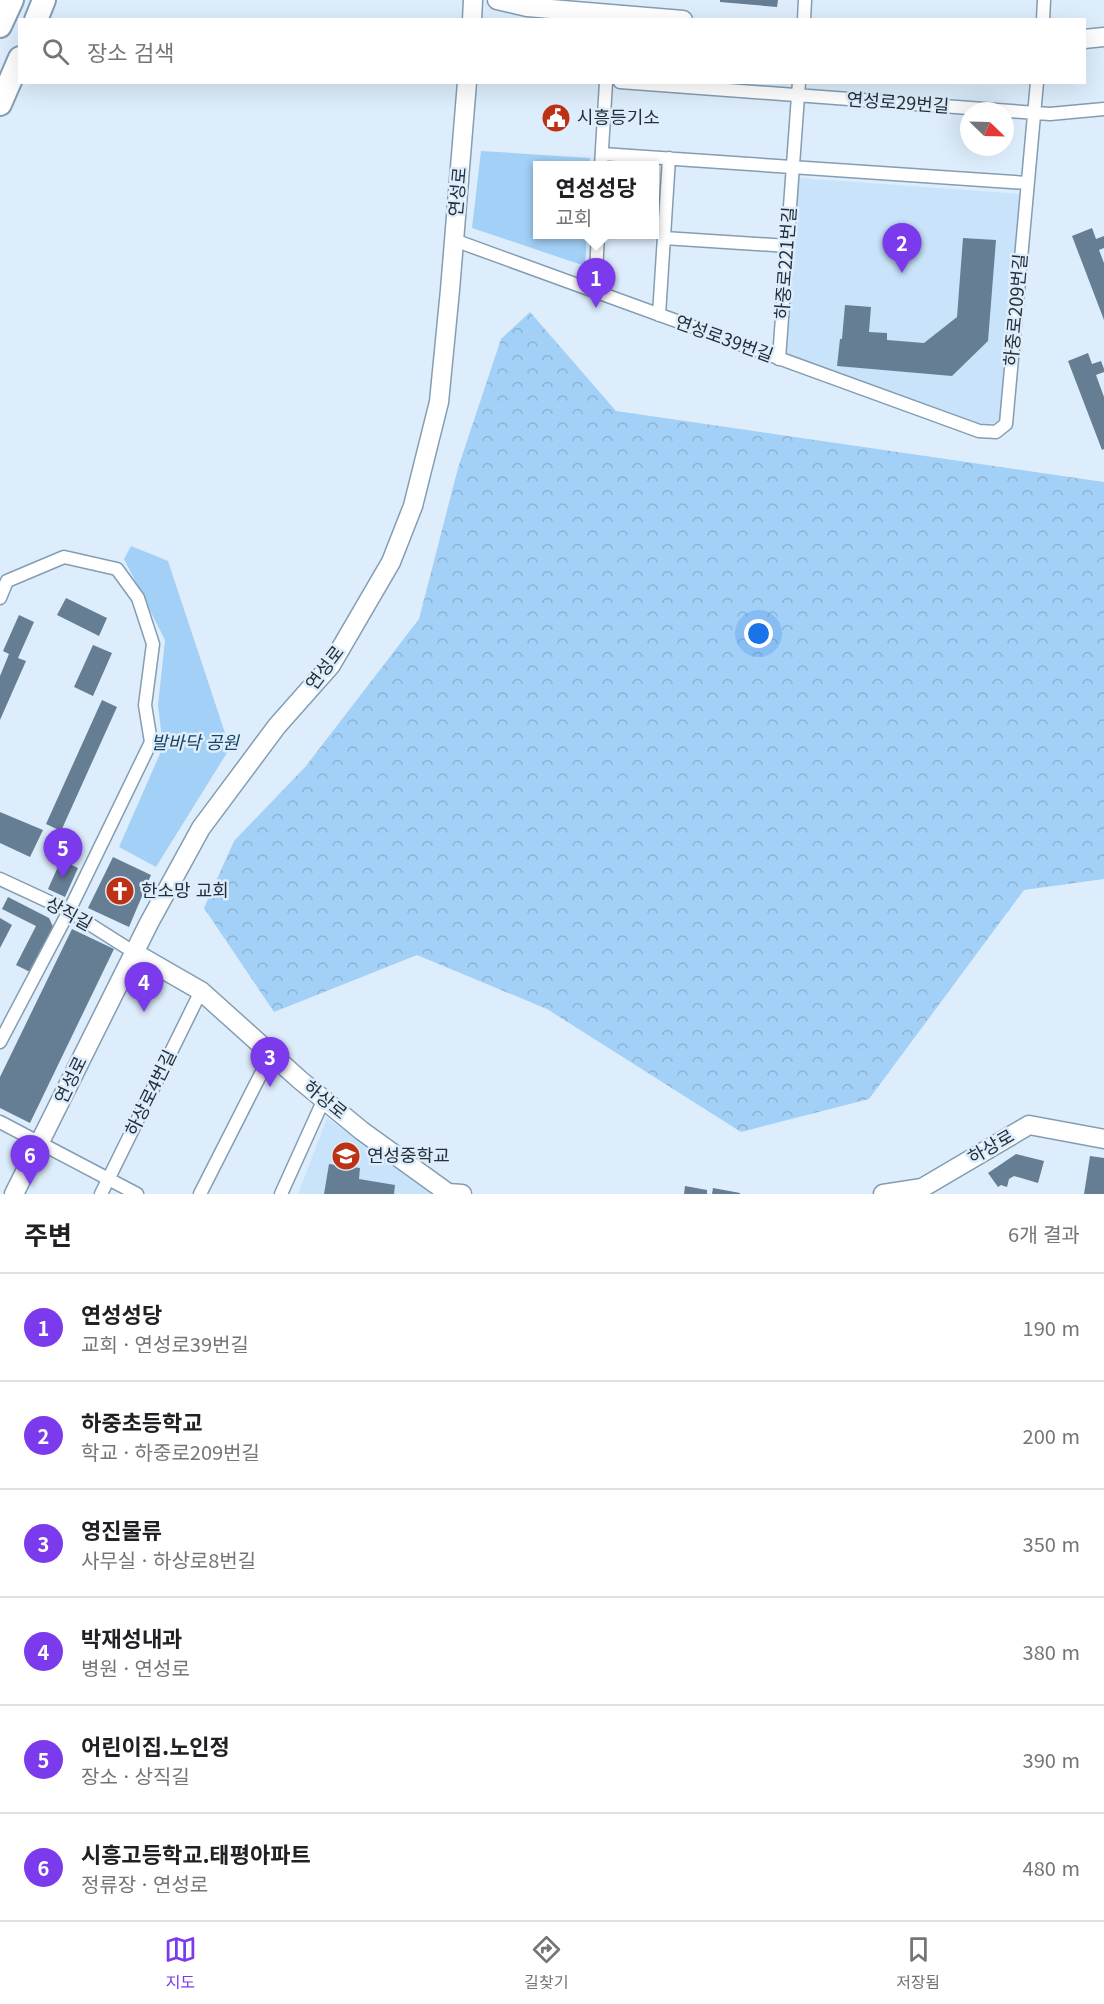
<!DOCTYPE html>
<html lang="ko">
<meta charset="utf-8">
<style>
body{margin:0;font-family:Georgia,"Noto Sans KR",serif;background:#f6f6f6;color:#202124}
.compass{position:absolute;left:960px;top:102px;width:54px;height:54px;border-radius:50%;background:#fff;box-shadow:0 6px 24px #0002;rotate:113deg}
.you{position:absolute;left:759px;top:634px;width:21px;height:21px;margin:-15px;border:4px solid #fff;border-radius:50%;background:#1a73e8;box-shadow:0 0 0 9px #1a73e833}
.badge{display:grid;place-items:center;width:39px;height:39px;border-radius:50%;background:#7c3aed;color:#fff;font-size:20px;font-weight:700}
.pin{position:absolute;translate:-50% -50px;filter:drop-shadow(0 2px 3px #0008)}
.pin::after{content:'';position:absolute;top:32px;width:21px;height:18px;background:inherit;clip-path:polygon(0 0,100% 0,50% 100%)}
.popup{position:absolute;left:533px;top:161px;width:126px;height:78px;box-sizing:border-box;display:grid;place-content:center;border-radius:0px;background:#fff;filter:drop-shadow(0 2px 4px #0005);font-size:20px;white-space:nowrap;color:#757577}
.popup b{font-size:22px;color:#202124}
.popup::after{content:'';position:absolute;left:50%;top:100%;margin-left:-12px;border:12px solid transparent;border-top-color:#fff}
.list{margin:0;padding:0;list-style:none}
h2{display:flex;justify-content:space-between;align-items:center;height:78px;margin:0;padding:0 24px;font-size:26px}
h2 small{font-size:20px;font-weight:400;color:#757577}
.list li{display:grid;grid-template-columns:39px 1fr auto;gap:18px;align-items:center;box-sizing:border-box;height:108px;padding:0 24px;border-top:2px solid #e0e0e0}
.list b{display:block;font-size:22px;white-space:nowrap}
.list p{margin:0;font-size:20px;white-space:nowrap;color:#757577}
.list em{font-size:20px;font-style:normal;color:#757577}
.icon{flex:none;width:33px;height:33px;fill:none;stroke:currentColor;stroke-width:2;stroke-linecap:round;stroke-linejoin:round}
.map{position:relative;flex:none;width:1104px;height:1194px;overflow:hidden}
.search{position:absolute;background:#fff;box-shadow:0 6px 24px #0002;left:18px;right:18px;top:18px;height:66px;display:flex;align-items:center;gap:15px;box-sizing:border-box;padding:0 21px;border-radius:0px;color:#757577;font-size:22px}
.sheet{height:726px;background:#fff}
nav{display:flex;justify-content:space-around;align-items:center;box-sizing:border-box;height:84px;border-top:2px solid #e0e0e0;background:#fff;font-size:16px;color:#757577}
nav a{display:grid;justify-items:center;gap:3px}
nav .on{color:#7c3aed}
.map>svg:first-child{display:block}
.built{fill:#c8e3fa}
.forest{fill:url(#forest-crowns)}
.green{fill:#a2d0f6}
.building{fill:#657e93}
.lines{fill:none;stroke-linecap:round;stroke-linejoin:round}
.street-casing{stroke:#839db3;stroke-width:15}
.secondary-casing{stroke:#839db3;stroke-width:21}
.highway-casing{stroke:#839db3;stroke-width:26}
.street{stroke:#fff;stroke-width:12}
.secondary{stroke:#fff;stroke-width:18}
.highway{stroke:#fff;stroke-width:22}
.labels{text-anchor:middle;stroke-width:5;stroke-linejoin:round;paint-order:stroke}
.street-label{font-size:18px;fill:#242f38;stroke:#ddedfb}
.poi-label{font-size:18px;fill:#242f38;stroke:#ddedfb;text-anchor:start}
.park-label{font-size:18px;font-style:italic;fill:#184463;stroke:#ddedfb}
</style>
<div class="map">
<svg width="1104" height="1194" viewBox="0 0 1104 1194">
<defs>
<pattern id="forest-crowns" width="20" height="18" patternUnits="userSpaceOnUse" patternTransform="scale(1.5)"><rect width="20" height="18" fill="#a2d0f6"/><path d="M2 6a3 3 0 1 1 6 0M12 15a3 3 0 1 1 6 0" fill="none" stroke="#8bb3d4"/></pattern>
</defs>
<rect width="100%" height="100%" fill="#ddedfb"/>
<path class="built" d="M 799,178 L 1020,194 L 1000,420 L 997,423 L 978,424 L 784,353 Z
M 327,1118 L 435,1194 L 298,1194 Z"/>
<path class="forest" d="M 530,312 L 616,411 L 1104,482 L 1104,879 L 1024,890 L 869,1099 L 741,1132 L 547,1009 L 417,955 L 274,1012 L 204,908 L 234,841 L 306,766 L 419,619 L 458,468 L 501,339 Z"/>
<path class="green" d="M 481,151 L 590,158 L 590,165 L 538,166 L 538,234 L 587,235 L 585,266 L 472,228 Z
M 131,546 L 168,561 L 230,748 L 156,867 L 119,847 L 163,747 L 158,705 L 165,640 L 124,559 Z"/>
<path class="building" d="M 720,0 L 778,0 L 777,7 L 720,2 Z
M 1092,228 L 1096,239 L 1104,236 L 1104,248 L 1099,250 L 1104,263 L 1104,320 L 1072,236 Z
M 963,238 L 996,240 L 988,341 L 952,376 L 837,366 L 840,339 L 842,339 L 845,305 L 871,307 L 869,332 L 887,333 L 887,340 L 924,343 L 957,317 Z
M 1088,353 L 1092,364 L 1101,361 L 1104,369 L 1104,372 L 1096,375 L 1104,397 L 1104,449 L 1102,450 L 1068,361 Z
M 66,598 L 107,618 L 99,636 L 57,615 Z
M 19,615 L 34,622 L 18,658 L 26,661 L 0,720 L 0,676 L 9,654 L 3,651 Z
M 93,645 L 112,653 L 93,696 L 74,687 Z
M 102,700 L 117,707 L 61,831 L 46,824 Z
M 0,812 L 43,830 L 30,857 L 0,843 Z
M 113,857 L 151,875 L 129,927 L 88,908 Z
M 61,860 L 78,868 L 65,897 L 48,889 Z
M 8,897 L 49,918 L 55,931 L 34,974 L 16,965 L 36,926 L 2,909 Z
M 0,918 L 12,925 L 0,948 Z
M 72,929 L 114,949 L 30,1123 L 0,1108 L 0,1077 Z
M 1016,1154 L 1044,1161 L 1038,1183 L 1014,1176 L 1009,1179 L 1007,1187 L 1001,1185 L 998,1187 L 988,1173 Z
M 1090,1156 L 1104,1158 L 1104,1194 L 1084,1194 Z
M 329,1164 L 360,1168 L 359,1179 L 395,1185 L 394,1194 L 324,1194 Z
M 685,1186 L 707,1190 L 707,1194 L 684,1194 Z
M 713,1188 L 740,1193 L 740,1194 L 712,1194 Z"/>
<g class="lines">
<g class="street-casing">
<path id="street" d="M 804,20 L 805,0
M 1043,20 L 1044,0
M 620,82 L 1050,114 L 1104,109
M 602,154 L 1027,183
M 601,166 L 606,82
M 664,238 L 788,246
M 454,240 L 979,431 L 996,432 L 1006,424 L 1037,82
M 595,291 L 598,234
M 659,315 L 669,158
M 779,359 L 799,82
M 0,598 L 7,581 L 64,557 L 117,569 L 138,598 L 153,644 L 145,705 L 151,742 L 69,911 L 0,1042
M 0,879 L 69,911 L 135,953
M 0,1122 L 137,1194
M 101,1194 L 201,991
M 200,1194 L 271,1054
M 281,1194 L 324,1099"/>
</g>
<g class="secondary-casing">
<path id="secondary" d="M 497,0 L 527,7 L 683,20
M 472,20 L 473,0
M 1084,39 L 1104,37
M 135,953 L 201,991 L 300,1080 L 362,1131 L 448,1193 L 462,1194
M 14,1194 L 149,923 L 201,828 L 277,726 L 331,665 L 391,562 L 413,506 L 439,402 L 450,290 L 467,82
M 883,1194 L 922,1188 L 1029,1125 L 1104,1139"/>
</g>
<g class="highway-casing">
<path id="highway" d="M 36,20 L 44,0
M 0,26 L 12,0
M 0,104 L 20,58"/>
</g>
<use href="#street" class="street"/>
<use href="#secondary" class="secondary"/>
<use href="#highway" class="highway"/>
</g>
<defs>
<g id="civic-disc" transform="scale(1.5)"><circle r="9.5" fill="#bd3215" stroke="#ddedfb"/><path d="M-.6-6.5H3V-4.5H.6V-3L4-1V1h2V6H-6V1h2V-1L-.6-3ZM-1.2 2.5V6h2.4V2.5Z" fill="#fff"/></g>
<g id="church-disc" transform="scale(1.5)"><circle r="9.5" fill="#bd3215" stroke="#ddedfb"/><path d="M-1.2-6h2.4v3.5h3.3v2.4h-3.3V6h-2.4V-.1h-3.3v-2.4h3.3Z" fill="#fff"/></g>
<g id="school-disc" transform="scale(1.5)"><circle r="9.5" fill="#bd3215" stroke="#ddedfb"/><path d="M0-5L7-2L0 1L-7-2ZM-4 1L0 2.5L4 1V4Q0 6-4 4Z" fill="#fff"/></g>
</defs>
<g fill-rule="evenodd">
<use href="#civic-disc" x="556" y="118"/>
<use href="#church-disc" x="120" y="891"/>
<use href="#school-disc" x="346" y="1156"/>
</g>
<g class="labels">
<g class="street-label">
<text transform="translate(898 103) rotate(4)" y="6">연성로29번길</text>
<text transform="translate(458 192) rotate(-85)" y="6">연성로</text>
<text transform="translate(786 263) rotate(-86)" y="6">하중로221번길</text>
<text transform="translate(1016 310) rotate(-85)" y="6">하중로209번길</text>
<text transform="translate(724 339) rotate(20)" y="6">연성로39번길</text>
<text transform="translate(325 668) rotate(-53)" y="6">연성로</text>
<text transform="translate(69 914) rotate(29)" y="6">상직길</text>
<text transform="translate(71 1080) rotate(-64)" y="6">연성로</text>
<text transform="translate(151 1093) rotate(-64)" y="6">하상로4번길</text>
<text transform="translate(325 1100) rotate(39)" y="6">하상로</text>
<text transform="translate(991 1147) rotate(-30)" y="6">하상로</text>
</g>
<g class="poi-label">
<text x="577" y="124">시흥등기소</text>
<text x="141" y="897">한소망 교회</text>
<text x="367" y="1162">연성중학교</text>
</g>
<g class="park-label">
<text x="195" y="749">발바닥 공원</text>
</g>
</g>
</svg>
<svg class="compass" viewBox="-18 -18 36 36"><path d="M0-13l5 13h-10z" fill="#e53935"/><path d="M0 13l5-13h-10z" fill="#757577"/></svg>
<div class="you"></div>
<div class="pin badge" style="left:596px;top:308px">1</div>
<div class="popup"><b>연성성당</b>교회</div>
<div class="pin badge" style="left:902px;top:273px">2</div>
<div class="pin badge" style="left:270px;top:1087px">3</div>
<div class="pin badge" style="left:144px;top:1012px">4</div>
<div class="pin badge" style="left:63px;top:878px">5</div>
<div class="pin badge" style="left:30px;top:1185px">6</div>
<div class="search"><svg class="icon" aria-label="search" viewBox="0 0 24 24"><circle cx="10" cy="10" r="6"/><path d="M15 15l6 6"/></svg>장소 검색</div>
</div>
<section class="sheet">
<h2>주변<small>6개 결과</small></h2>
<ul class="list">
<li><span class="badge">1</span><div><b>연성성당</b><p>교회 · 연성로39번길</p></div><em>190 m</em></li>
<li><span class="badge">2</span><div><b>하중초등학교</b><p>학교 · 하중로209번길</p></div><em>200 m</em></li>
<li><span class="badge">3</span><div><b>영진물류</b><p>사무실 · 하상로8번길</p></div><em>350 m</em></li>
<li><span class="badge">4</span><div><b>박재성내과</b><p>병원 · 연성로</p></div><em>380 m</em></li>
<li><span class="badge">5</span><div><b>어린이집.노인정</b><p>장소 · 상직길</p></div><em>390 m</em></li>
<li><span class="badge">6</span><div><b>시흥고등학교.태평아파트</b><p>정류장 · 연성로</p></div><em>480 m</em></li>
</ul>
</section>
<nav>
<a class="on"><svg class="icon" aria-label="map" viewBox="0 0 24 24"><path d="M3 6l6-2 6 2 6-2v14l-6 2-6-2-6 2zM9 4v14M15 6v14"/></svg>지도</a>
<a><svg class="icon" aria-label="directions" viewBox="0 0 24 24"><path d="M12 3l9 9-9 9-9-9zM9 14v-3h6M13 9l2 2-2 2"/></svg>길찾기</a>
<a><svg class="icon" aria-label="saved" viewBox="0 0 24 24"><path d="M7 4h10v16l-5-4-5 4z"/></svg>저장됨</a>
</nav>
